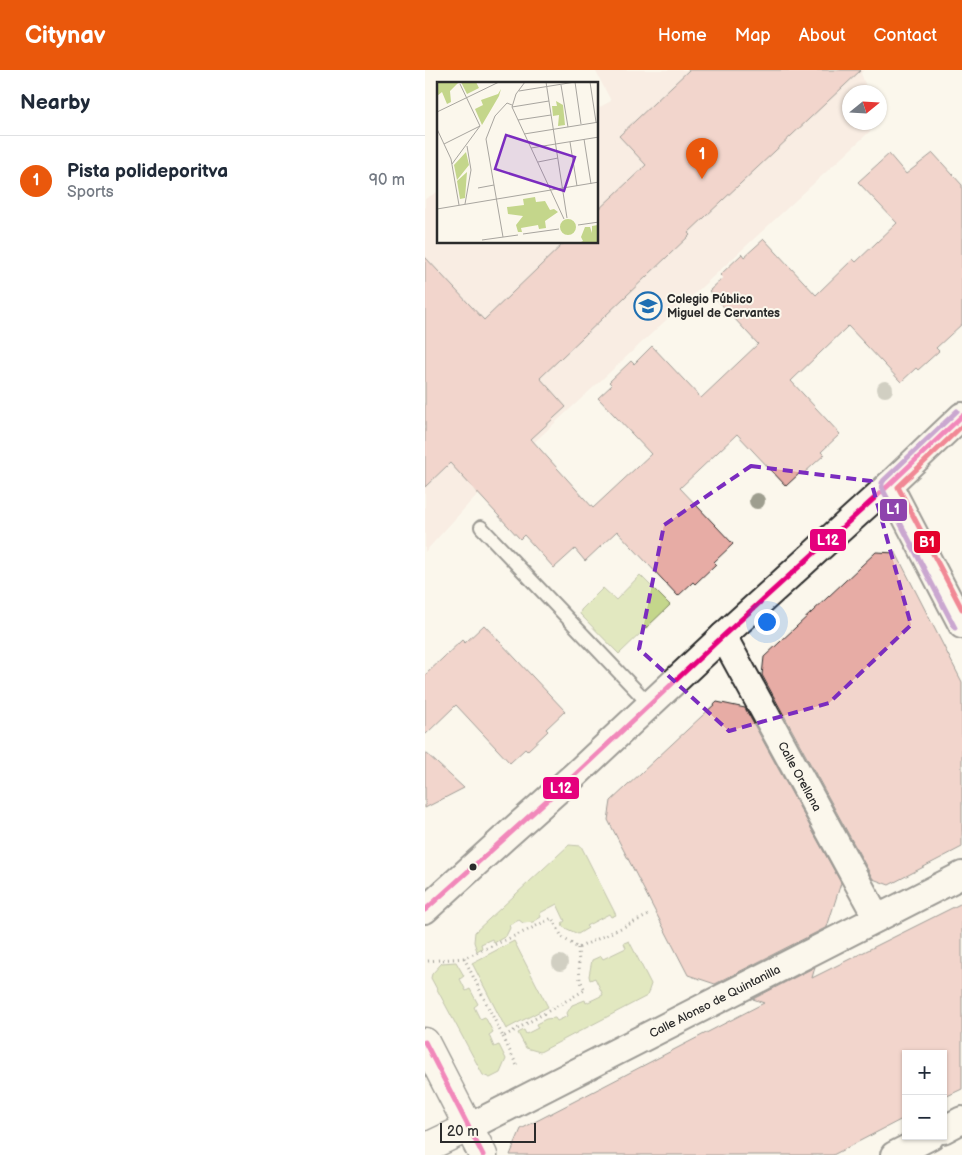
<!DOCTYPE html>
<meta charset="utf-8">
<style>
body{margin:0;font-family:"Balsamiq Sans",sans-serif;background:#f2f2f3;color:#1f2937}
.controls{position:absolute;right:15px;bottom:15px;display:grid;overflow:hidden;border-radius:0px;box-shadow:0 1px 4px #0004}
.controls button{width:45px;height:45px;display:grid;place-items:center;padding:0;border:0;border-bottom:1px solid #e0e1e3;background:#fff;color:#1f2937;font:25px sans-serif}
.compass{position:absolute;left:417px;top:15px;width:45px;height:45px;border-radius:50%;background:#fff;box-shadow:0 1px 4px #0004;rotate:72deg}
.scale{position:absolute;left:15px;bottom:12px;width:96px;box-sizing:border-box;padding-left:5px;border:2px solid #2b2b2b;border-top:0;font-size:14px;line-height:18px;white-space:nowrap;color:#2b2b2b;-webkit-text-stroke:4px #fbf7ec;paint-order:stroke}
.you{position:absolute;left:341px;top:551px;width:18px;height:18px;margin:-12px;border:4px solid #fff;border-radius:50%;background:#1a73e8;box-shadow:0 0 0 8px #1a73e833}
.badge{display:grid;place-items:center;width:32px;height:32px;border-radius:50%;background:#ea580c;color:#fff;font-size:16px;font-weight:700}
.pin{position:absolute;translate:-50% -41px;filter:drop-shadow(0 1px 2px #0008)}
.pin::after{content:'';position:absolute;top:26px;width:18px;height:15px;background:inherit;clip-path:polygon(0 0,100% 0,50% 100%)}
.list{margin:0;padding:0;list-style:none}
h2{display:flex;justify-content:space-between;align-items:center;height:65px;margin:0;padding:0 20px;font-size:21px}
h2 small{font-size:16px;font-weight:400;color:#747a83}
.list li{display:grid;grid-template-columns:32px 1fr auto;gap:15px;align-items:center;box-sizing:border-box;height:90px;padding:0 20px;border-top:1px solid #e0e1e3}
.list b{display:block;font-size:19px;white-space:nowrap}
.list p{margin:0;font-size:16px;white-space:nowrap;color:#747a83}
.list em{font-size:16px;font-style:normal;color:#747a83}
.map{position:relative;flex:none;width:537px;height:1085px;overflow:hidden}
header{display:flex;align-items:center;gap:30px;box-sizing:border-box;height:70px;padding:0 25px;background:#ea580c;color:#fff}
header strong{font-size:24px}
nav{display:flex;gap:28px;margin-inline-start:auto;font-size:18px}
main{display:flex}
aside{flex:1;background:#fff}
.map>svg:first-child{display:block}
.built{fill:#f5e0d7}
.green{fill:#c4d68b;stroke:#78805b}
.building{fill:#e7aca5;stroke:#2b2b2b}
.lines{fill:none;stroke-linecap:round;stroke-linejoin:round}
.lane-casing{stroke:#2b2b2b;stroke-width:16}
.street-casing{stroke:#2b2b2b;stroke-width:30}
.secondary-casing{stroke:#2b2b2b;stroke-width:31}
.path{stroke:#2b2b2b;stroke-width:3;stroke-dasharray:1 4;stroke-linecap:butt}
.lane{stroke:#fbf7ec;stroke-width:12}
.street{stroke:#fbf7ec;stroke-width:26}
.secondary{stroke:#fbf7ec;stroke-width:28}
.bus-1-casing{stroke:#fbf7ec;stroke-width:9}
.bus-2-casing{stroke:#fbf7ec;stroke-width:9}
.bus-3-casing{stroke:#fbf7ec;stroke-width:9}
.bus-1{stroke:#e5007d;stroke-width:5}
.bus-2{stroke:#8e44ad;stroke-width:5}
.bus-3{stroke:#e4002b;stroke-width:5}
.tree{fill:#9e9e8f}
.marked{fill:none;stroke:#7b2cbf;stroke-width:4;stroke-dasharray:10 6;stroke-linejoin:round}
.bus-dot{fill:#2b2b2b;stroke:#fbf7ec;stroke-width:2}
.labels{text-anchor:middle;stroke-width:4;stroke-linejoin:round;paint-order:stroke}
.poi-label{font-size:12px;font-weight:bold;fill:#2b2b2b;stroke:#fbf7ec;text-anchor:start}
.street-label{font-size:12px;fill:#2b2b2b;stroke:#fbf7ec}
.inset-road{fill:none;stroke:#a8a59f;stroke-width:1}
.view{fill:#7b2cbf;fill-opacity:0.15;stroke:#7b2cbf;stroke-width:2.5}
.inset-edge{fill:none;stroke:#2b2b2b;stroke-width:2.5}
.line-badge{stroke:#fbf7ec;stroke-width:2}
.badge-label{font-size:14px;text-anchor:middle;font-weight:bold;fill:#fff}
</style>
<header>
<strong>Citynav</strong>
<nav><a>Home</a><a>Map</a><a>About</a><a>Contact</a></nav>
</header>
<main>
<aside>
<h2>Nearby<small></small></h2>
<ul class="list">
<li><span class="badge">1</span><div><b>Pista polideporitva</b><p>Sports</p></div><em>90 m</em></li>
</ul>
</aside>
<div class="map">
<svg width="537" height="1085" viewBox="0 0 537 1085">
<rect width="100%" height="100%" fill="#fbf7ec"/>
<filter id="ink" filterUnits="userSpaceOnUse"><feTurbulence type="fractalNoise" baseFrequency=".02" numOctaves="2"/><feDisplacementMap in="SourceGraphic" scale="10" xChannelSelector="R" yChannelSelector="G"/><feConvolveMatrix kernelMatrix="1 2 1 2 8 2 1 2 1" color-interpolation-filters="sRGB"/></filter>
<g filter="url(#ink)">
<path class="built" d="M 170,0 L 264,0 L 194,66 L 274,152 L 432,0 L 439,0 L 436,3 L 443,22 L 424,22 L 424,52 L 454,53 L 49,428 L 0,482 L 0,406 L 6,412 L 87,334 L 115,361 L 141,337 L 115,308 L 265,165 L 209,106 L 173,141 L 173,38 L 186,31 Z
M 14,121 L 14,172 L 140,173 L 59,250 L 0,187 L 0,129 Z"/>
<path class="green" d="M 215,505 L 245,535 L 194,584 L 155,544 L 156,540 L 178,518 L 191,530 Z
M 144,775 L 156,776 L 191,845 L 186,847 L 184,844 L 161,856 L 163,858 L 153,864 L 138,857 L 137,853 L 140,851 L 132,834 L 115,843 L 116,847 L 108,852 L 98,853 L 94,850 L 84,855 L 85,858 L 81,866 L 69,873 L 67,869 L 56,874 L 57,878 L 52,881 L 49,872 L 50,862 Z
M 89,871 L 123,937 L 81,959 L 47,893 Z
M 204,871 L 226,914 L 222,926 L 115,982 L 101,978 L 93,963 L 99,960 L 101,964 L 113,958 L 111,954 L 121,949 L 130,948 L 132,951 L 143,946 L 142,943 L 147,935 L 160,930 L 161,933 L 178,925 L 170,908 L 165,910 L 164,906 L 167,890 L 176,886 L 178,889 L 201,878 L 199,873 Z
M 31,892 L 39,906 L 35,909 L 41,921 L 45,919 L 53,934 L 49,937 L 55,949 L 60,947 L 68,962 L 64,965 L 69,977 L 74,975 L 81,989 L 75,1003 L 65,1008 L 58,1005 L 6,908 L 7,904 L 17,893 Z"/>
<path class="building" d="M 264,0 L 436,0 L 263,163 L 265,165 L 115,308 L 141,337 L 106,369 L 168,438 L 226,384 L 173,328 L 187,315 L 184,312 L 206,291 L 209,294 L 227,276 L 276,328 L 333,274 L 284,221 L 298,208 L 295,205 L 317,184 L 319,187 L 339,169 L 391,225 L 428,189 L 431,192 L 472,153 L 433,112 L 464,84 L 481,104 L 508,83 L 537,115 L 537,254 L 511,278 L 514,281 L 493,300 L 491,298 L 476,312 L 423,256 L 366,311 L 415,364 L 396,382 L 399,385 L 378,404 L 376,402 L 361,416 L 312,364 L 255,418 L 308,474 L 289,492 L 291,494 L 270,514 L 268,512 L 253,526 L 192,461 L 160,491 L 150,479 L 129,498 L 99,465 L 95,469 L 25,393 L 0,417 L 0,187 L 59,250 L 140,172 L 172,172 L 172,141 L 221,95 L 194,66 Z
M 451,482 L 471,483 L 537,612 L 537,777 L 464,815 L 448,809 L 337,605 L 339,587 Z
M 59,555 L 140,641 L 121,659 L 123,661 L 102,681 L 100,679 L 85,693 L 31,635 L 0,665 L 0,605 L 37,570 L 40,573 Z
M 292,632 L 320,638 L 416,813 L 402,857 L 290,914 L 263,905 L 183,750 L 186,731 Z
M 0,682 L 39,718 L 0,738 Z
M 537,833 L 537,1019 L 518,1028 L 518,984 L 481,984 L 481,1047 L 408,1085 L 85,1085 L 96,1059 L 339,933 L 328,929 L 390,897 L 387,908 Z"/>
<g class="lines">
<g class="lane-casing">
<path id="lane" d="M 56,457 L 225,635"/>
</g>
<g class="street-casing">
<g id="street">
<path d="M 464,415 L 537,555"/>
<path id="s1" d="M 298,566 L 452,848"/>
<path d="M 0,840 L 78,769 L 151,704 L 298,566 L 464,415 L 537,346"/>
<path id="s2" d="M 44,1057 L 537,805"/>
<path d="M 518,1060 L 537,1050"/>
<path d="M 469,1085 L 506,1066"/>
</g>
</g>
<g class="secondary-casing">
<path id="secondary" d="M 0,972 L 58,1085
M 0,1078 L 44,1057"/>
</g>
<path class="path" d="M 39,888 L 78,967 L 160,920 L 155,910 L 153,878
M 3,891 L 39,888 L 101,861 L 127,848 L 137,867 L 153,878 L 224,845
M 78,967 L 93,998"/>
<use href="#lane" class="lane"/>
<use href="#street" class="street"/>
<use href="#secondary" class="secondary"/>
<g class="bus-1-casing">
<path id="bus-1" d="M 0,840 L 151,704 L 298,566 L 464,415 L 537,346
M 0,972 L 58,1085"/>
</g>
<g class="bus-2-casing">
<path id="bus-2" d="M 530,558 L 457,418 L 457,413 L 459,410 L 532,341"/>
</g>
<g class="bus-3-casing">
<path id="bus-3" d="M 537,356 L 473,417 L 537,539"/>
</g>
<use href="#bus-1" class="bus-1"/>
<use href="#bus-2" class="bus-2"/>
<use href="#bus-3" class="bus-3"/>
</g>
<g class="tree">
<circle cx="460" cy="319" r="8"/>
<circle cx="332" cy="431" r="8"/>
<circle cx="135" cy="893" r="8"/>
</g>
</g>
<path d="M0 0H537V1085H0ZM 326,396 L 446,411 L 486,555 L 404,633 L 304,661 L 214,579 L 239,455 Z" fill="#fbf7ec" fill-opacity=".55" fill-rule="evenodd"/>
<path class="marked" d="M 326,396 L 446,411 L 486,555 L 404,633 L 304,661 L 214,579 L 239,455 Z"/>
<defs>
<g id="school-ring" transform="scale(1.4375)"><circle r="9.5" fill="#fbf7ec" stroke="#1f6fb2" stroke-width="1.5"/><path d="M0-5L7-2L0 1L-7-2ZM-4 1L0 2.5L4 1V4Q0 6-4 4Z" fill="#1f6fb2"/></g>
</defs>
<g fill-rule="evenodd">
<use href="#school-ring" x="223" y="236"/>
</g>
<circle class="bus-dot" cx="48" cy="797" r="4.5"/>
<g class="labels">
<g class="poi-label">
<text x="242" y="233">Colegio Público<tspan x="242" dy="14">Miguel de Cervantes</tspan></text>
</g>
<g class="street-label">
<text dy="4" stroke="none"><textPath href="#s1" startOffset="160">Calle Orellana</textPath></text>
<text dy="4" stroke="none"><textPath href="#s2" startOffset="276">Calle Alonso de Quintanilla</textPath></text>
</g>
</g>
<g transform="translate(12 12)">
<rect width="161" height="161" fill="#fbf7ec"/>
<path d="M 0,0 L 22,0 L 13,9 L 14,20 L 10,22 L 5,10 L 0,14 ZM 24,0 L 39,0 L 42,6 L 30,12 ZM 64,7 L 62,14 L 45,43 L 38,27 L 46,23 L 44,18 L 61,12 ZM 119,19 L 126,23 L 128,43 L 121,44 L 122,33 L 116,34 L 115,24 L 120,24 ZM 29,70 L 32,83 L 20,98 L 17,83 ZM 30,90 L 28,116 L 23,117 L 20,99 ZM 98,115 L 99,120 L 108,119 L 113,128 L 117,127 L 121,130 L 108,139 L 109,146 L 102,147 L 101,143 L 84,146 L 85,150 L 81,150 L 79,143 L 86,134 L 71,132 L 70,125 L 87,123 L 86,117 ZM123 145a8 8 0 1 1 16 0a8 8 0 1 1-16 0ZM 161,143 L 161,161 L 142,161 L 146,159 L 144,155 L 148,145 L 153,145 L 155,151 L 155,144 Z" fill="#c4d68b"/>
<path class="inset-road" d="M 88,0 L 79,12 L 75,25 L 127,137M 109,0 L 130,136M 138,0 L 144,42M 153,0 L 159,40M 124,3 L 131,45M 82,9 L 138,0M 75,25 L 112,19M 0,30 L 62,0M 81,38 L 114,33M 0,47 L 14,77 L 22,123M 87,52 L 162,40M 147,57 L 154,102M 133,60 L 140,104M 7,62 L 43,44M 94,66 L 162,55M 101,80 L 121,76M 15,82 L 43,44 L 23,2M 41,106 L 57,103M 28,122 L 34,88 L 30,64M 0,127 L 162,100M 141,143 L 162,140M 86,152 L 122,147M 66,155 L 49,57 L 58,34 L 70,21 L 75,23M 45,158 L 81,153"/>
<path class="view" d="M 69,53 L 138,75 L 127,109 L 58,87 Z"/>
<rect width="161" height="161" class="inset-edge"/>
</g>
<g class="line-badge">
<rect x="454" y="428" width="29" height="24" rx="5" fill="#8e44ad"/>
<rect x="384" y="458" width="38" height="24" rx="5" fill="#e5007d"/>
<rect x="488" y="460" width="28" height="24" rx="5" fill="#e4002b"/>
<rect x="117" y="706" width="38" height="24" rx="5" fill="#e5007d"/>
</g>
<g class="badge-label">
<text x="468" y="444">L1</text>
<text x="403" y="475">L12</text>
<text x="502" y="477">B1</text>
<text x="136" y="723">L12</text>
</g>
</svg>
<div class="controls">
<button>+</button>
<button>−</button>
</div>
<svg class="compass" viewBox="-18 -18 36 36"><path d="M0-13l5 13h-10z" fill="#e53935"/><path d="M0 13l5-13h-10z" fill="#747a83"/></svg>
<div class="scale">20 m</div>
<div class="you"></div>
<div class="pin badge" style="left:277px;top:109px">1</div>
</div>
</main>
